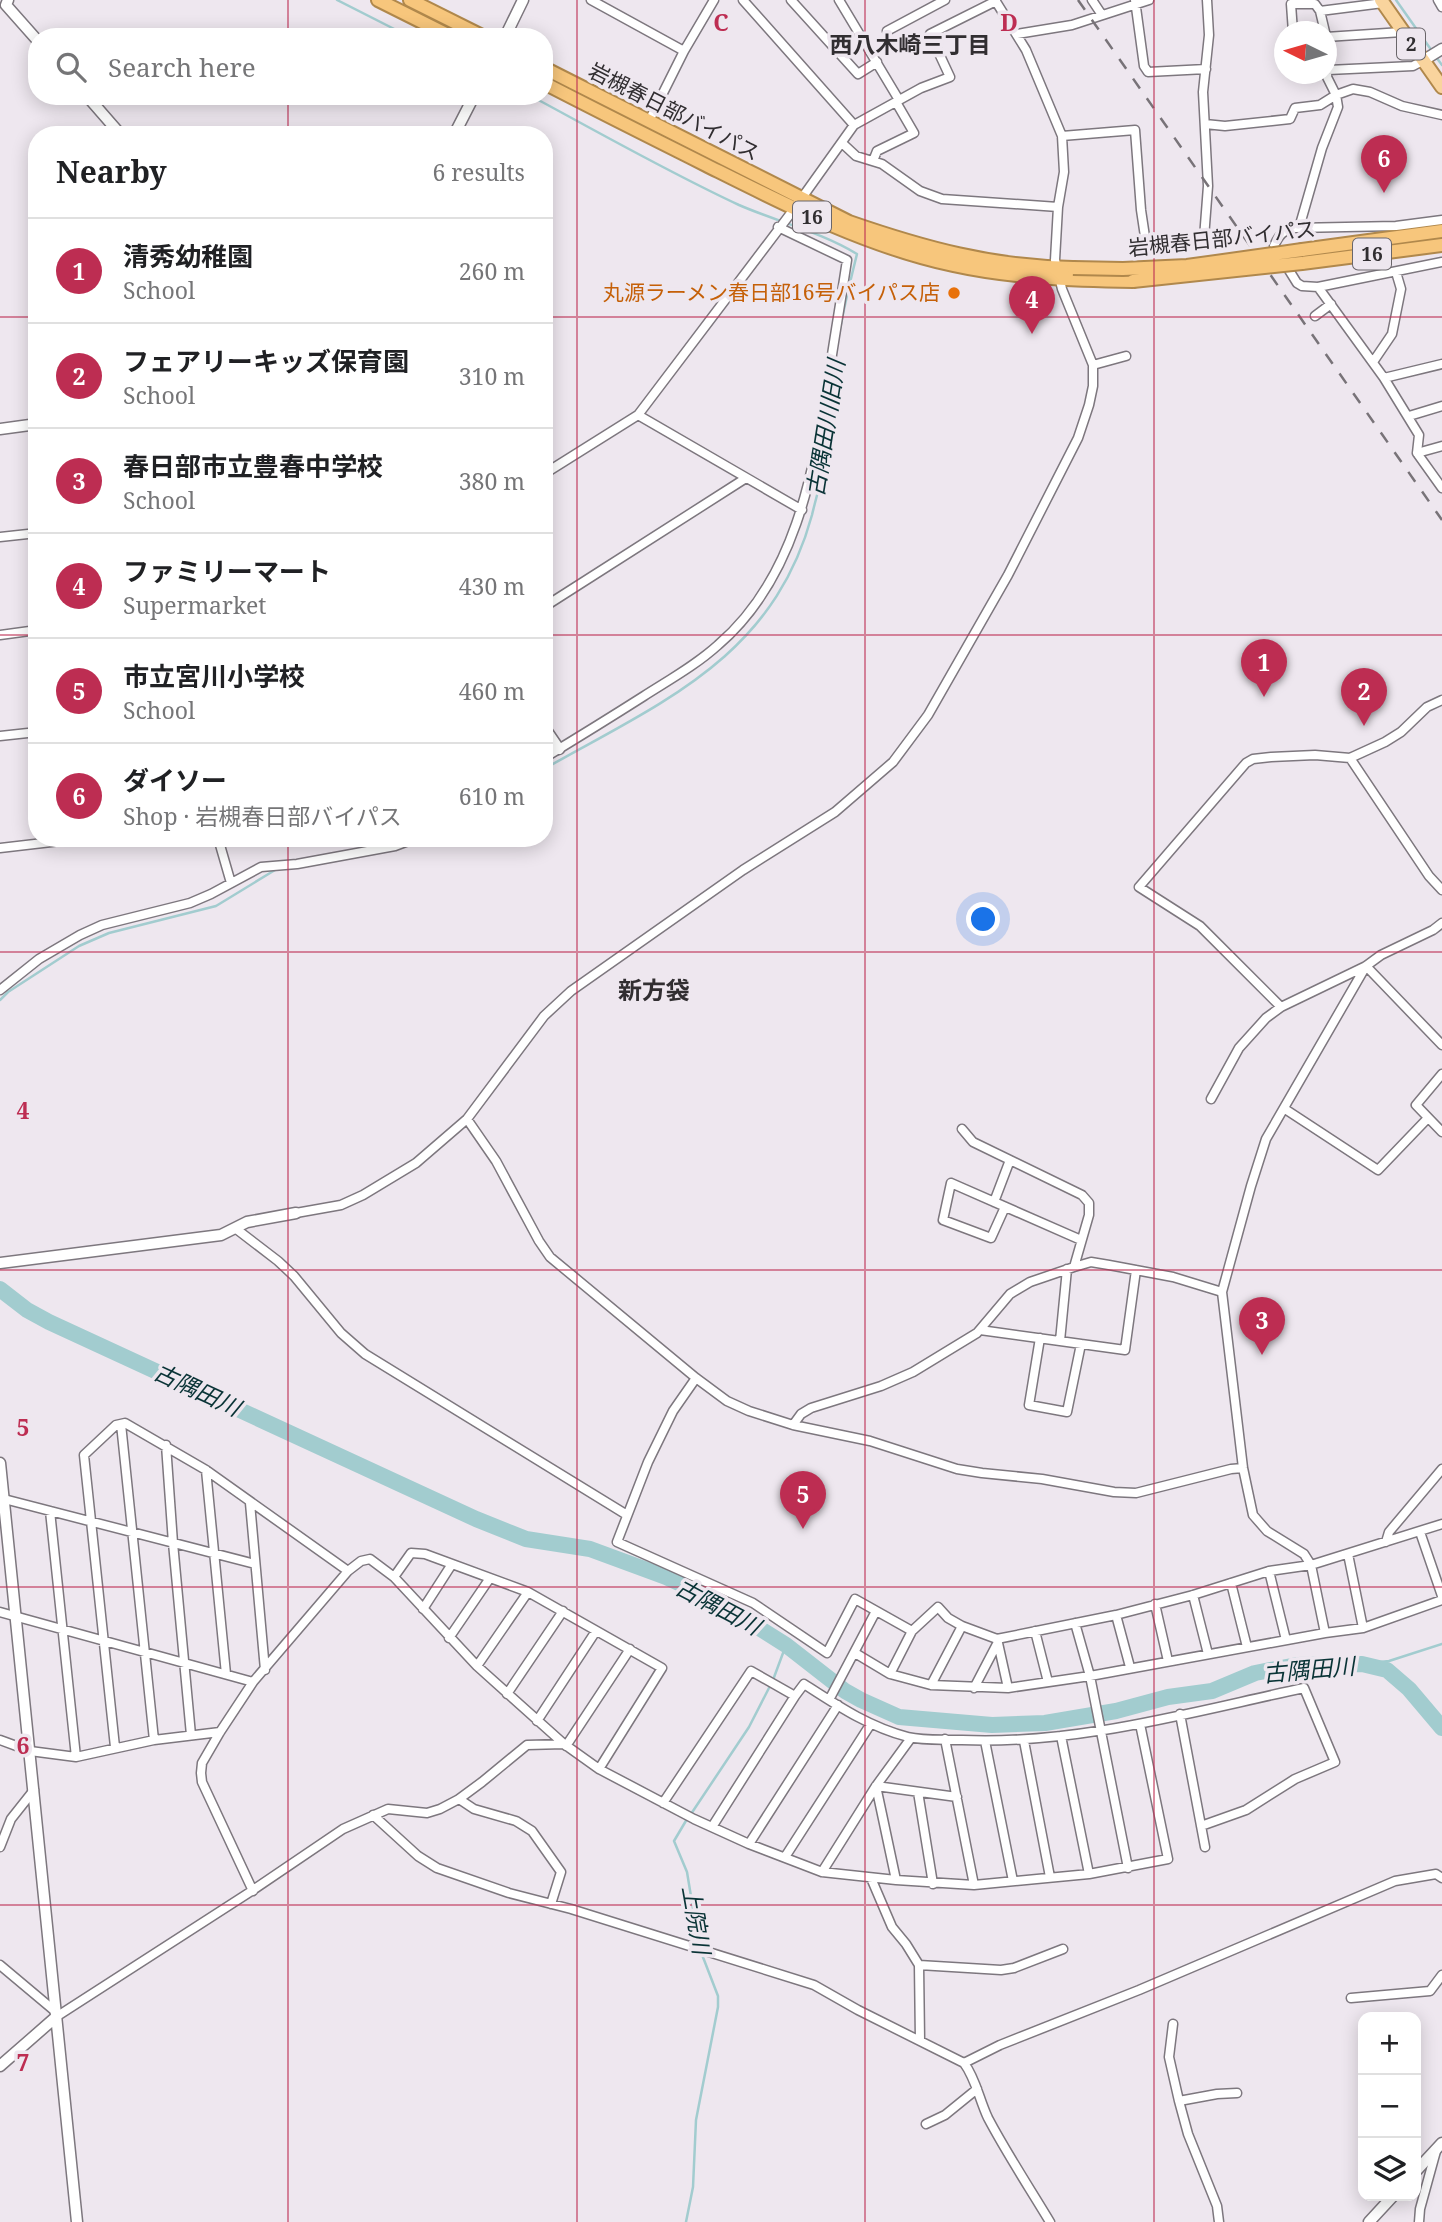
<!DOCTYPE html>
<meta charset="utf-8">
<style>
body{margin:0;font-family:"Noto Serif","Noto Sans JP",serif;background:#f2f2f2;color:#202124}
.controls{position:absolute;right:21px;bottom:21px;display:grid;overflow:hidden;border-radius:14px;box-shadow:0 4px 18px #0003}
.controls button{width:63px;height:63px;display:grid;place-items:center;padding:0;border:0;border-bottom:2px solid #e0e0e0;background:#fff;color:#202124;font:35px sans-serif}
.compass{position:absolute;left:1274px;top:21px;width:63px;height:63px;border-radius:50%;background:#fff;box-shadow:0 4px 18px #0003;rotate:275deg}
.you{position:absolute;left:984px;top:920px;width:24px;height:24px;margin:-18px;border:5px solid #fff;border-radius:50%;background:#1a73e8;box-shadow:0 0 0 10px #1a73e833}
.badge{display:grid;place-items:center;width:46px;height:46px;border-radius:50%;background:#bd2d52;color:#fff;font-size:23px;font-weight:700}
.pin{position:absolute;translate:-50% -58px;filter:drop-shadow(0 2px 4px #0008)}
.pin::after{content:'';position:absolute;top:37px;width:24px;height:21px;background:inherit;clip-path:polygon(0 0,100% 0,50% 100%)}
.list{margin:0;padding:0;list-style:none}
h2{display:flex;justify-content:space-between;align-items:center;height:91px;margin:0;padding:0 28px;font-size:30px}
h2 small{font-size:23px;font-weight:400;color:#757577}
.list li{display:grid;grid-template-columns:46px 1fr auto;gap:21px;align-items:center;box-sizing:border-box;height:105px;padding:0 28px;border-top:2px solid #e0e0e0}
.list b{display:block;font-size:26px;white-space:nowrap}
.list p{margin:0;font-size:23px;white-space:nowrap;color:#757577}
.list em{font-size:23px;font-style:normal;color:#757577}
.icon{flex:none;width:38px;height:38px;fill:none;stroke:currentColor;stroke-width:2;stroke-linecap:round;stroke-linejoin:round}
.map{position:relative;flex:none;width:1442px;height:2222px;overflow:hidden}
.search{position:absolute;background:#fff;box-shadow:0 4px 18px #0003;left:28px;top:28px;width:525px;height:77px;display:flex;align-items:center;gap:18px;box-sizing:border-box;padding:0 24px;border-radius:28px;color:#757577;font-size:26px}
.panel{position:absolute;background:#fff;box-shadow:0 4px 18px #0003;left:28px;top:126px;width:525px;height:721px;border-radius:28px}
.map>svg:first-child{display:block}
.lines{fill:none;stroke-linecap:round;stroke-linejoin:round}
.stream{stroke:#a2cccf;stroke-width:2.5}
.river{stroke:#a2cccf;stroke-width:16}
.minor-casing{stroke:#7d777e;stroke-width:11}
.tertiary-casing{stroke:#7d777e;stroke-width:13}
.primary-casing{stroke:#b0884c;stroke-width:16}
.trunk-casing{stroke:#b0884c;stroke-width:16}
.minor{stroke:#fff;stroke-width:8}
.tertiary{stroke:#fff;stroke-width:10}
.primary{stroke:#f9d49d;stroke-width:12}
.trunk{stroke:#f7c67c;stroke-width:12}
.rail{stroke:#787378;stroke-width:2.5;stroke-dasharray:12 12;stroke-linecap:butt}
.trunk-bridge-casing{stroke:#b0884c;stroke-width:16;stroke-linecap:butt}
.trunk-bridge{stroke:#f7c67c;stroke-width:12}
.grid{fill:none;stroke:#bd2d52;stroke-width:2;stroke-opacity:0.55}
.food-dot{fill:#e8710a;stroke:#eee7ef;stroke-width:2.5}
.labels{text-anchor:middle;stroke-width:7;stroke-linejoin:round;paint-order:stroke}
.shield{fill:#eee7ef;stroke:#6a666a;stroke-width:2}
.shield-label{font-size:19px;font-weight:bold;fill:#312e31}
.street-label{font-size:21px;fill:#312e31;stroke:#eee7ef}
.food-label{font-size:21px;fill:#c56008;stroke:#eee7ef;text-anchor:end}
.neighbourhood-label{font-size:23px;font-weight:bold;fill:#312e31;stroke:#eee7ef}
.water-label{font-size:23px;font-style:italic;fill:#093336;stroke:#eee7ef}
.quarter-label{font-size:24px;font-weight:bold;fill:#312e31;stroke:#eee7ef}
.grid-label{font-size:23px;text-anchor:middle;font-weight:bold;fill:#bd2d52;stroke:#eee7ef;stroke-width:7;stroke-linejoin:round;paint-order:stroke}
</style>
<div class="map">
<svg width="1442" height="2222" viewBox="0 0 1442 2222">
<rect width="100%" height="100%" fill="#eee7ef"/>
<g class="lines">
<path class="stream" d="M 337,0 L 410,37
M 1396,0 L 1432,51
M 1436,57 L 1442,65
M 531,96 C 600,133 668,172 739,205 C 778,222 821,232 857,254 C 843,310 830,369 827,427 C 826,434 827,441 827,448 C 825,470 817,493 812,515 C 773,658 662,702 544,769
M 0,1000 L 8,992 L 79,946 L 109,933 L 216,906 L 275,870
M 1362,1664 L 1389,1661 L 1442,1644
M 773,1680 L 786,1645
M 691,1814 L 749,1727 L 770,1686
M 687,1819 L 674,1841 L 687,1872 L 699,1945
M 686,2222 L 693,2187 L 696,2120 L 718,2007 L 718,1996 L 701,1952"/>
<path class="river" d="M 0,1289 L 27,1310 L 49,1322 L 476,1519 L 526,1539 L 590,1549 L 666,1577 L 713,1599 L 786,1645 L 845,1691 L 861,1700 L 899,1717 L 992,1725 L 1045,1723 L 1116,1711 L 1168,1697 L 1212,1691 L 1255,1673 L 1297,1665 L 1362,1664 L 1387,1670 L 1409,1689 L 1442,1728"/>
<g class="minor-casing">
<path id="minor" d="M 591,0 L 684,51
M 743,0 L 854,125
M 791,0 L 858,74 L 877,62
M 839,0 L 899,100
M 1092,0 L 1102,15
M 1135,0 L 1144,66 L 1148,72 L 1206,69
M 1438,0 L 1442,7
M 1320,11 L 1383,3
M 887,31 L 945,0
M 1293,32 L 1291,4 L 1315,4 L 1320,11 L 1325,32
M 1017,34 L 1072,25 L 1149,0
M 1326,37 L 1402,32
M 1328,70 L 1413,66 L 1424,60
M 649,121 L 684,51 L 714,0
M 1205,124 L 1225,126 L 1290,119 L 1295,108 L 1320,105 L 1336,95 L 1353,89 L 1370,92 L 1402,106 L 1442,115
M 1062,136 L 1135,130 L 1141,210 L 1147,250 L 1204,238 L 1208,186 L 1203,92 L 1209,35 L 1207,0
M 842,143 L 856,156 L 882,164 L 920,191 L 942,199 L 1058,207
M 873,161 L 877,151 L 914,133 L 896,102
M 1299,228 L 1322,148 L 1338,107 L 1336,95 L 1327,77 L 1328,55 L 1326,41
M 1318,287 L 1302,286 L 1297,283 L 1274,246 C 1279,235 1283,230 1295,228 L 1396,226 L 1442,220
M 1315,316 L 1331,304
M 1373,362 L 1392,334 L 1401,289 L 1396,272
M 1442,364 L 1384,378 L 1419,435 L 1417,453 L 1442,488
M 1093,365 L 1126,356
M 1384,378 L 1318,287 L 1442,262
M 638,415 L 802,510
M 1409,416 L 1442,406
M 1417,453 L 1442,446
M 544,474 L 638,415 L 794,209 L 854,125 L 921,88 L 950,77 L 930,34 L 996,1
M 0,537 L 37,533
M 544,607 L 746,478
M 0,635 L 37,630
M 0,736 L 37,732
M 544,758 C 577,738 611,717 644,696 C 669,680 696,665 718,645 C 795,579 813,475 828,381 C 834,340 841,300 847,260 L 778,227
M 1350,758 L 1429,876 L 1442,890
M 218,838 L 231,883
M 0,848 L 86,838
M 1366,966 L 1442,1045
M 0,990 L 39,959 L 80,935 L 102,925 L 190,903 L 211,894 L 261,867 L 297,864 L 395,846 L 416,838
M 1281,1007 L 1200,926 L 1139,887 L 1246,763 L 1253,759 L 1271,757 L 1315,755 L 1350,758 L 1385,742 L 1401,732 L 1427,707 L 1442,700
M 1442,1074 L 1416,1105 L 1442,1132
M 1211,1099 L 1239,1048 L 1266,1018 L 1281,1007 L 1366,966 L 1381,955 L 1433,930 L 1442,923
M 1285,1109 L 1378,1170 L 1427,1119
M 467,1119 L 496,1161 L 539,1241 L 550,1257 L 696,1378 L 727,1401 L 749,1411 L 793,1425 L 870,1441 L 957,1469 L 982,1473 L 1042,1479 L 1114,1492 L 1136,1493 L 1231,1469 L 1243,1468
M 962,1129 L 973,1142 L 1082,1195 L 1089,1203 L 1089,1215 L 1074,1267
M 994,1202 L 1010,1160
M 1005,1207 L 991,1238 L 943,1220 L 951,1183 L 1081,1240
M 296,1213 L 341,1205 L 363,1195 L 416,1163 L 467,1119 L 544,1016 L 571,991 L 743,870 L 835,812 L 893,762 L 928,715 L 1008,575 L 1078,438 L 1089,405 L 1093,386 L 1093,365 L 1062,289 L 1055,260 L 1058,207 L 1064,172 L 1062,136 L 1026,50 L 995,0
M 235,1228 L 278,1261 L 294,1276 L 341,1333 L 365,1354 L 627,1515
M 980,1330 L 1125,1350 L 1136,1270
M 1040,1338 L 1029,1405 L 1067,1412 L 1081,1344
M 1060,1341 L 1067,1269
M 696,1378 L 673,1411 L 648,1462 L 617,1542 L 753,1603 L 827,1653 L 855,1599 L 912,1631 L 938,1607 L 948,1618 L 962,1626 L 997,1639 L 1116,1615 L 1193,1595 L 1269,1571 L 1311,1565 L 1442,1524
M 121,1424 L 154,1740
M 793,1425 L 801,1414 L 811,1408 L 881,1386 L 913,1372 L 977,1333 L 1010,1294 L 1030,1282 L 1074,1267 L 1091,1262 L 1109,1265 L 1173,1277 L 1222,1292
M 166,1445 L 173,1543 L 191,1735
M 206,1470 L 226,1674
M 4,1499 L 255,1564
M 250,1503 L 265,1670
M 50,1511 L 76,1757
M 1420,1532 L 1442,1596
M 1386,1542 L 1389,1532 L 1442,1469
M 1348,1554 L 1363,1628
M 1269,1571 L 1286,1640
M 394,1577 L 411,1553 L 425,1554 L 528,1592 L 662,1668 L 599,1769
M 1231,1583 L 1247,1647
M 1193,1595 L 1208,1654
M 1155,1604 L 1168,1661
M 423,1609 L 452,1564
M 0,1612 L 253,1682
M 1116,1615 L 1130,1667
M 1075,1623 L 1090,1676 L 1128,1868
M 1035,1631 L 1048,1682
M 1325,1633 L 1311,1565 L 1304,1554 L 1267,1531 L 1253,1515 L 1243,1468 L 1222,1292 L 1251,1186 L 1266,1139 L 1366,966
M 449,1638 L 490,1578
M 998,1643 L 1008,1688
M 855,1653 L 890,1674 L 912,1631
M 477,1666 L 528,1592
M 890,1674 L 931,1685 L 1008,1688 L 1090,1676 L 1325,1633 L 1363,1628 L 1442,1600
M 931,1685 L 962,1626
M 974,1688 L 998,1642
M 507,1694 L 563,1611
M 829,1700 L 876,1611
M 1180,1714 L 1205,1847
M 537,1721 L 596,1631
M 1061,1736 L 1089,1874
M 945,1739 L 974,1885
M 0,1740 L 30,1751 L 76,1757 L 154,1740 L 220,1732
M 985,1741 L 1013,1881
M 1024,1741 L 1050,1877
M 566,1746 L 630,1649
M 115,1747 L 84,1455 L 116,1425 L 125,1423 L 206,1470 L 348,1571
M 918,1792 L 933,1884
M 459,1799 L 474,1809 L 516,1821 L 532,1831 L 561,1872 L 551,1904
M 663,1803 L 751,1671 L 795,1696 L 804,1684 C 838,1706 869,1727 908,1737 C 925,1741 944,1739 962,1740 C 1077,1745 1191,1712 1304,1688 L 1335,1762 L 1295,1779 L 1246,1810 L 1201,1826
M 373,1815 L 418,1856 L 437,1868 L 509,1893 L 571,1909 L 814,1985 L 858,2010 L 964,2063 C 976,2079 979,2099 988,2118 C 1007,2154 1029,2187 1050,2222
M 712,1827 L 795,1696
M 749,1844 L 838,1705
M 0,1847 L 11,1819 L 34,1790
M 785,1857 L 870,1725
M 822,1872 L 876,1786 L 911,1738
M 871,1878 L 892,1927 L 906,1944 L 919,1965 L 920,2040
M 896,1880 L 876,1786 L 957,1797
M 253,1891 L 202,1782 L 201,1773 L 202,1763 L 220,1732 L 253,1682 L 348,1571 L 361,1561 L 370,1559 L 394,1577 L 477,1666 L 564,1744 L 599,1769 L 694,1819 L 749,1844 L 822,1872 L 896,1880 L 974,1885 L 1089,1874 L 1168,1859 L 1140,1724
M 0,1965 L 56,2012
M 919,1965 L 1001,1970 L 1014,1968 L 1063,1949
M 1351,1998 L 1430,1991 L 1442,1975
M 56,2017 L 250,1892 L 343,1829 L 388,1809 L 427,1813 L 440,1809 L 459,1799 L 482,1782 L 527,1745 L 564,1744
M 1173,2024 L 1169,2057 L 1179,2101 L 1188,2134 L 1217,2206 L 1219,2222
M 964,2063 L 1000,2045 L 1139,1990 L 1395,1881 L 1436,1874 L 1442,1878
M 1179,2101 L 1217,2094 L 1237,2093
M 926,2124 L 945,2115 L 977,2089
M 1419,2222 L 1420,2209 L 1436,2151"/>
</g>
<g class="tertiary-casing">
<path id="tertiary" d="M 8,0 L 6,5 L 37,40
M 505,37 L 523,0
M 1424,60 L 1442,49
M 87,96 L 121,135
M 454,135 L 474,96
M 0,429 L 37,424
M 544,727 L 559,749
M 0,1263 L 221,1235 L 247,1222 L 296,1213
M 0,1463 L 77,2222
M 0,2066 L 56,2017
M 1416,2171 L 1442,2143
M 1369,2222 L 1393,2196"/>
</g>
<g class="primary-casing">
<path id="primary" d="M 1381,0 L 1442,87"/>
</g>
<g class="trunk-casing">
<path id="trunk" d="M 378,0 L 452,37
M 410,0 L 484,37
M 544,68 L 849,222 C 924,248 993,267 1073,268
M 544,83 C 598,111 652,138 706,165 C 786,205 865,246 953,265 C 1012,278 1073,280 1133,281
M 1302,250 L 1442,231
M 1302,263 L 1442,245"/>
</g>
<use href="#minor" class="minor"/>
<use href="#tertiary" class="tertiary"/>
<use href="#primary" class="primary"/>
<use href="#trunk" class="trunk"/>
<path class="rail" d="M 1078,0 L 1442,520"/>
<g class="trunk-bridge-casing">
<path id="trunk-bridge" d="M 1073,268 L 1123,269 L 1187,266 L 1302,250
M 1133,281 L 1302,263"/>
</g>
<use href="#trunk-bridge" class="trunk-bridge"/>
</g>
<path class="grid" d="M 288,0 L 288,37M 577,0 L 577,2222M 865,0 L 865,2222M 1154,0 L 1154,2222M 288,96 L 288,135M 0,317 L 37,317M 544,317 L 1442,317M 0,635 L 37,635M 544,635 L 1442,635M 288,838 L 288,2222M 0,952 L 1442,952M 0,1270 L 1442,1270M 0,1587 L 1442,1587M 0,1905 L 1442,1905"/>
<circle class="food-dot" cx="954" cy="293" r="7"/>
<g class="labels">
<g class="shield">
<rect x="1397" y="28.5" width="28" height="31" rx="5"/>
<rect x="793" y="201.5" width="38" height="31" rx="5"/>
<rect x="1353" y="238.5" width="38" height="31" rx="5"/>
</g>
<g class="shield-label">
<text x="1411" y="51">2</text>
<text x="812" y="224">16</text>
<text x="1372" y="261">16</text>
</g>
<g class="street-label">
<text transform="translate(674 112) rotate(27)" y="7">岩槻春日部バイパス</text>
<text transform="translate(1222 239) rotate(-6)" y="7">岩槻春日部バイパス</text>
</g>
<g class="food-label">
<text x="940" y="300">丸源ラーメン春日部16号バイパス店</text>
</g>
<g class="neighbourhood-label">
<text x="910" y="53">西八木崎三丁目</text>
</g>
<g class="water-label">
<text transform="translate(826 428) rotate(-81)" y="8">古隅田川旧川</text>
<text transform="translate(197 1390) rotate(25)" y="8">古隅田川</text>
<text transform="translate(718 1607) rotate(28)" y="8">古隅田川</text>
<text transform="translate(1309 1670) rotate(-5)" y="8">古隅田川</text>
<text transform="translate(696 1920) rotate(80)" y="8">上院川</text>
</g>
<g class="quarter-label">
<text x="654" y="999">新方袋</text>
</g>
</g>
<g class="grid-label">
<text x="721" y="31">C</text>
<text x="1009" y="31">D</text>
<text x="23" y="1119">4</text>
<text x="23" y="1436">5</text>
<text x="23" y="1754">6</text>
<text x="23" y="2071">7</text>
</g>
</svg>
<div class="controls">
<button>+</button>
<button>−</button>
<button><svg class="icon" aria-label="layers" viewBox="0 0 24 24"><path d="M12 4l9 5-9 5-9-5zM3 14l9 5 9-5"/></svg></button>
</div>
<svg class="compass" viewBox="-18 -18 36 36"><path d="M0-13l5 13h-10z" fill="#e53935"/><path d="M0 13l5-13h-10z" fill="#757577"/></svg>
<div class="you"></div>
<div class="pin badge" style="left:1264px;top:697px">1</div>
<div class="pin badge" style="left:1364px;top:726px">2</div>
<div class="pin badge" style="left:1262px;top:1355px">3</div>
<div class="pin badge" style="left:1032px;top:334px">4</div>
<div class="pin badge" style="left:803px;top:1529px">5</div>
<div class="pin badge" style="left:1384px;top:193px">6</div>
<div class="search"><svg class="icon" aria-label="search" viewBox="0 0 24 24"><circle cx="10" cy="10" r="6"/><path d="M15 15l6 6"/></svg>Search here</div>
<section class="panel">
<h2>Nearby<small>6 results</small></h2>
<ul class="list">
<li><span class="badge">1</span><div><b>清秀幼稚園</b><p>School</p></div><em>260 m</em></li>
<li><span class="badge">2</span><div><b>フェアリーキッズ保育園</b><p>School</p></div><em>310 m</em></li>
<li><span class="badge">3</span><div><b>春日部市立豊春中学校</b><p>School</p></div><em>380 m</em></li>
<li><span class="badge">4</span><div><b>ファミリーマート</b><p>Supermarket</p></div><em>430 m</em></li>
<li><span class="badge">5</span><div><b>市立宮川小学校</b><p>School</p></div><em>460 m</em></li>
<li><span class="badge">6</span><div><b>ダイソー</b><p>Shop · 岩槻春日部バイパス</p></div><em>610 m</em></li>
</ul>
</section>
</div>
